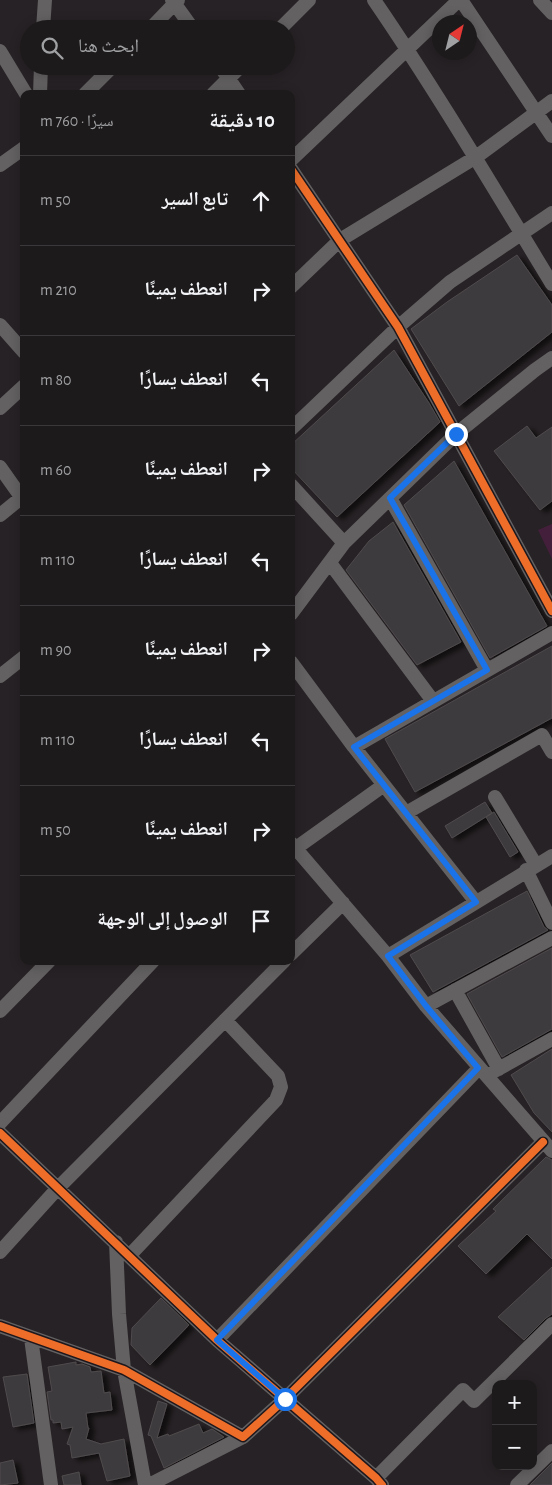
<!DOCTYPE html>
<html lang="ar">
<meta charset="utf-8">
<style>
body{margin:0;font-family:"Alegreya Sans","Noto Naskh Arabic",sans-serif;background:#252325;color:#f1f3f6;direction:rtl}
.controls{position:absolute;right:15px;bottom:15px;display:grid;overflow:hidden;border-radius:10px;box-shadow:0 2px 12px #0003}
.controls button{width:45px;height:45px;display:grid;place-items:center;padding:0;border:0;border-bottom:1px solid #3b383b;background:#1d1a1c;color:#f1f3f6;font:25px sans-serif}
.compass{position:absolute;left:432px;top:15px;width:45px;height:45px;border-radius:50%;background:#1d1a1c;box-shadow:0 2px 12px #0003;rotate:35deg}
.stop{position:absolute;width:15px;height:15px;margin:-11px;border:4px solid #1a73e8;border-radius:50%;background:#fff}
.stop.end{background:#1a73e8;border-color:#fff;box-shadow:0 1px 5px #0008}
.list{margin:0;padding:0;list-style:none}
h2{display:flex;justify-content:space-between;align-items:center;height:65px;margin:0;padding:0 20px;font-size:21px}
h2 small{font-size:16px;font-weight:400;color:#a0a1a3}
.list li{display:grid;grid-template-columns:32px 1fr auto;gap:15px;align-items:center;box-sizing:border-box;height:90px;padding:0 20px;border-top:1px solid #3b383b}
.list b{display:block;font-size:19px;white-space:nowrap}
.list em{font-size:16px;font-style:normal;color:#a0a1a3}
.icon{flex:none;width:28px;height:28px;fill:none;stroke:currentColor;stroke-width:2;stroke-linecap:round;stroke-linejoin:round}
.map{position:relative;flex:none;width:552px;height:1485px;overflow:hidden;direction:ltr}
.search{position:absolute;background:#1d1a1c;box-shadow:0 2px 12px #0003;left:20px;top:20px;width:275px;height:55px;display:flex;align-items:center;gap:12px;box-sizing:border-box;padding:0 18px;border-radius:28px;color:#a0a1a3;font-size:19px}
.panel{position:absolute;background:#1d1a1c;box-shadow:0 2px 12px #0003;left:20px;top:90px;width:275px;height:875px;border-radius:10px;direction:rtl}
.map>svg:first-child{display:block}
.green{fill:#441f3c}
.building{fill:#3e3b3d;stroke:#4f4b4d;filter:url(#shadow)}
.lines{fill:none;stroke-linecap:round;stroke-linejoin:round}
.minor{stroke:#636162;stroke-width:14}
.cycleway-casing{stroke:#1e171c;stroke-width:11}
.cycleway{stroke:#ee6e29;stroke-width:8}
.route{stroke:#1a73e8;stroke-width:6}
</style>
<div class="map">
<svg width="552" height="1485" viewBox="0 0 552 1485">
<defs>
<filter id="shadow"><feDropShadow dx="5.5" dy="3" stdDeviation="2.5" flood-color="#0009"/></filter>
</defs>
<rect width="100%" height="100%" fill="#272225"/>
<path class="green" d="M 552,524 L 552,559 L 538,530 Z"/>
<path class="building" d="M 517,255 L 552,305 L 552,332 L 459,406 L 411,329 L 447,302 Z
M 394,350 L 429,403 L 440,422 L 337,517 L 291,468 L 291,445 Z
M 527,426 L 536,438 L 552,427 L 552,501 L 540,510 L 494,451 Z
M 454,461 L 547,626 L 490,658 L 404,505 Z
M 393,522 L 461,642 L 417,665 L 346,570 L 369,541 Z
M 552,646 L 552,718 L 415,792 L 385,739 Z
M 485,802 L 492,813 L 452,838 L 445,826 Z
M 494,812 L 518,852 L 510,857 L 486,817 Z
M 527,891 L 544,927 L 548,930 L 433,992 L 410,955 Z
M 552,948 L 552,1029 L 502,1057 L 467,994 Z
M 552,1049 L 552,1132 L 534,1113 L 511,1075 Z
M 546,1157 L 552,1160 L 552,1259 L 527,1234 L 486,1274 L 458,1246 L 496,1211 L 493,1209 Z
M 552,1267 L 552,1314 L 546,1318 L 524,1340 L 498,1317 Z
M 161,1298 L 189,1325 L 150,1365 L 131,1345 L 132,1328 Z
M 76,1362 L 76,1365 L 82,1364 L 90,1367 L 91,1372 L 101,1371 L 104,1393 L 110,1392 L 112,1410 L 86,1413 L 88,1428 L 89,1428 L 86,1439 L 101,1444 L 124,1439 L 130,1476 L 107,1481 L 99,1453 L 72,1458 L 70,1445 L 67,1444 L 73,1427 L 62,1429 L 61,1422 L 53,1423 L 53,1420 L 51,1420 L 47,1392 L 52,1391 L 48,1367 Z
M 27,1374 L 34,1423 L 13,1427 L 3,1377 Z
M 158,1401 L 167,1404 L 157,1438 L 168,1434 L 169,1436 L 199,1424 L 203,1433 L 212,1429 L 224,1437 L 164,1468 L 151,1436 L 148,1435 Z
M 13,1460 L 18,1483 L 0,1485 L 0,1463 Z
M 552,1463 L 552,1485 L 530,1485 Z
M 79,1472 L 81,1485 L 64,1485 L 62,1476 Z"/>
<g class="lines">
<path class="minor" d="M 172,0 L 193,29
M 374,0 C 437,92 494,189 552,284
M 461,0 L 552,136
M 540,0 L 552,13
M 43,29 L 45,0
M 150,29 L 178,0
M 280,29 L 309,0
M 0,51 L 26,94
M 220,66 L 239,94
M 40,94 L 41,66
M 85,94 L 113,66
M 213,94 L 241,66
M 291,160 L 459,0
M 0,165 L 24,148
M 291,169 L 398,327 L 552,611
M 291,287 L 340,240 L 476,157 L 552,101
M 0,325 L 24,352
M 0,408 L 24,386
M 291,429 L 398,327 L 450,282 L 552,213
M 0,467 L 24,501
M 291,485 L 344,543
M 390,498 L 487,670
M 0,515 L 21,498
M 330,563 L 433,701
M 291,614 L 344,543 L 456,434 L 535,370 L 552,358
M 291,662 L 354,747 L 476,902
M 0,676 L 24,657
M 354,747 L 552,633
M 495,797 L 536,865
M 406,813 L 542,735 L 552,752
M 291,843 L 388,956 L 426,1006 L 552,1151
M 296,848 L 384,785
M 526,870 L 552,923
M 291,954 L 343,903
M 388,956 L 552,856
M 455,990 L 499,1069
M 426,1006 L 552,938
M 0,1011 L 49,961
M 491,1073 L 552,1039
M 0,1123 L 153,961
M 0,1133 L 217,1340 L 376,1478 L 382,1485
M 116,1242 L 119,1314 L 124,1370 L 145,1485
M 0,1252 L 57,1189 L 284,961
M 130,1255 L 276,1100 L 281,1087 L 278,1076 L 225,1020
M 0,1326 L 124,1370 L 243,1437 L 285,1399 L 543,1142
M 31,1338 L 51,1485
M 217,1340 L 479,1068
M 376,1478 L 463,1390 L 474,1401 L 552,1324
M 149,1485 L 243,1437
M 517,1485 L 552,1451"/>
<g class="cycleway-casing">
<path id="cycleway" d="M 291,169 L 398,327 L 552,611
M 0,1133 L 217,1340 L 376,1478 L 382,1485
M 0,1326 L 124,1370 L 243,1437 L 285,1399 L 543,1142"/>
</g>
<use href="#cycleway" class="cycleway"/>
</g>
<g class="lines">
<path class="route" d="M 285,1399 L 217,1340 L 478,1068 L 426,1006 L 388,956 L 476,902 L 354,747 L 487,670 L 390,498 L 456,434"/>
</g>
</svg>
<div class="controls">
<button>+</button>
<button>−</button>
</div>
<svg class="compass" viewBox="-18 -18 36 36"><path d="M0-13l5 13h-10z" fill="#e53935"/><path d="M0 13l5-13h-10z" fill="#a0a1a3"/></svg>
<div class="stop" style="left:285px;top:1399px"></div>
<div class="stop end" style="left:456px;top:434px"></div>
<div class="search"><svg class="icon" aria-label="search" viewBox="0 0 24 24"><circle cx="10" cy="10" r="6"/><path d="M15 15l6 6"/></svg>ابحث هنا</div>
<section class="panel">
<h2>10 دقيقة<small>سيرًا · 760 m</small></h2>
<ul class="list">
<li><svg class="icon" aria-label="ahead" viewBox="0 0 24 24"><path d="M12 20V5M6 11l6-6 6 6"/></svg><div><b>تابع السير</b></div><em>50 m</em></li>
<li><svg class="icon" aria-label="right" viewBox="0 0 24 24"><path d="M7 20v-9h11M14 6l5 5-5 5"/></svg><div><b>انعطف يمينًا</b></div><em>210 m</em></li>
<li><svg class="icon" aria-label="left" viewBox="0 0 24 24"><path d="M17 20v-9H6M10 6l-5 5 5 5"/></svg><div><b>انعطف يسارًا</b></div><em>80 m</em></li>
<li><svg class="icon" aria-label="right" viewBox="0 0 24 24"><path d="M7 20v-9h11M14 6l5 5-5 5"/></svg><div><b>انعطف يمينًا</b></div><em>60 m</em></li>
<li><svg class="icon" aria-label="left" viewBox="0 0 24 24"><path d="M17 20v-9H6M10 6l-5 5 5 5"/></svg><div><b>انعطف يسارًا</b></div><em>110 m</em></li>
<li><svg class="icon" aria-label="right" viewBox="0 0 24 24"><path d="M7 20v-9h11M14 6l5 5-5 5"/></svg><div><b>انعطف يمينًا</b></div><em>90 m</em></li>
<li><svg class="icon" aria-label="left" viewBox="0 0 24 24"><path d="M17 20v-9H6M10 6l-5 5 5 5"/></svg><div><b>انعطف يسارًا</b></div><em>110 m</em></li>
<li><svg class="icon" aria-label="right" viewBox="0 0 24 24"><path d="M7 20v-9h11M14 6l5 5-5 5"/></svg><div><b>انعطف يمينًا</b></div><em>50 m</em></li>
<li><svg class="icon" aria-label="arrive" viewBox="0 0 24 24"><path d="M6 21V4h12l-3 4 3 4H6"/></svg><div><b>الوصول إلى الوجهة</b></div></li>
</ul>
</section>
</div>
